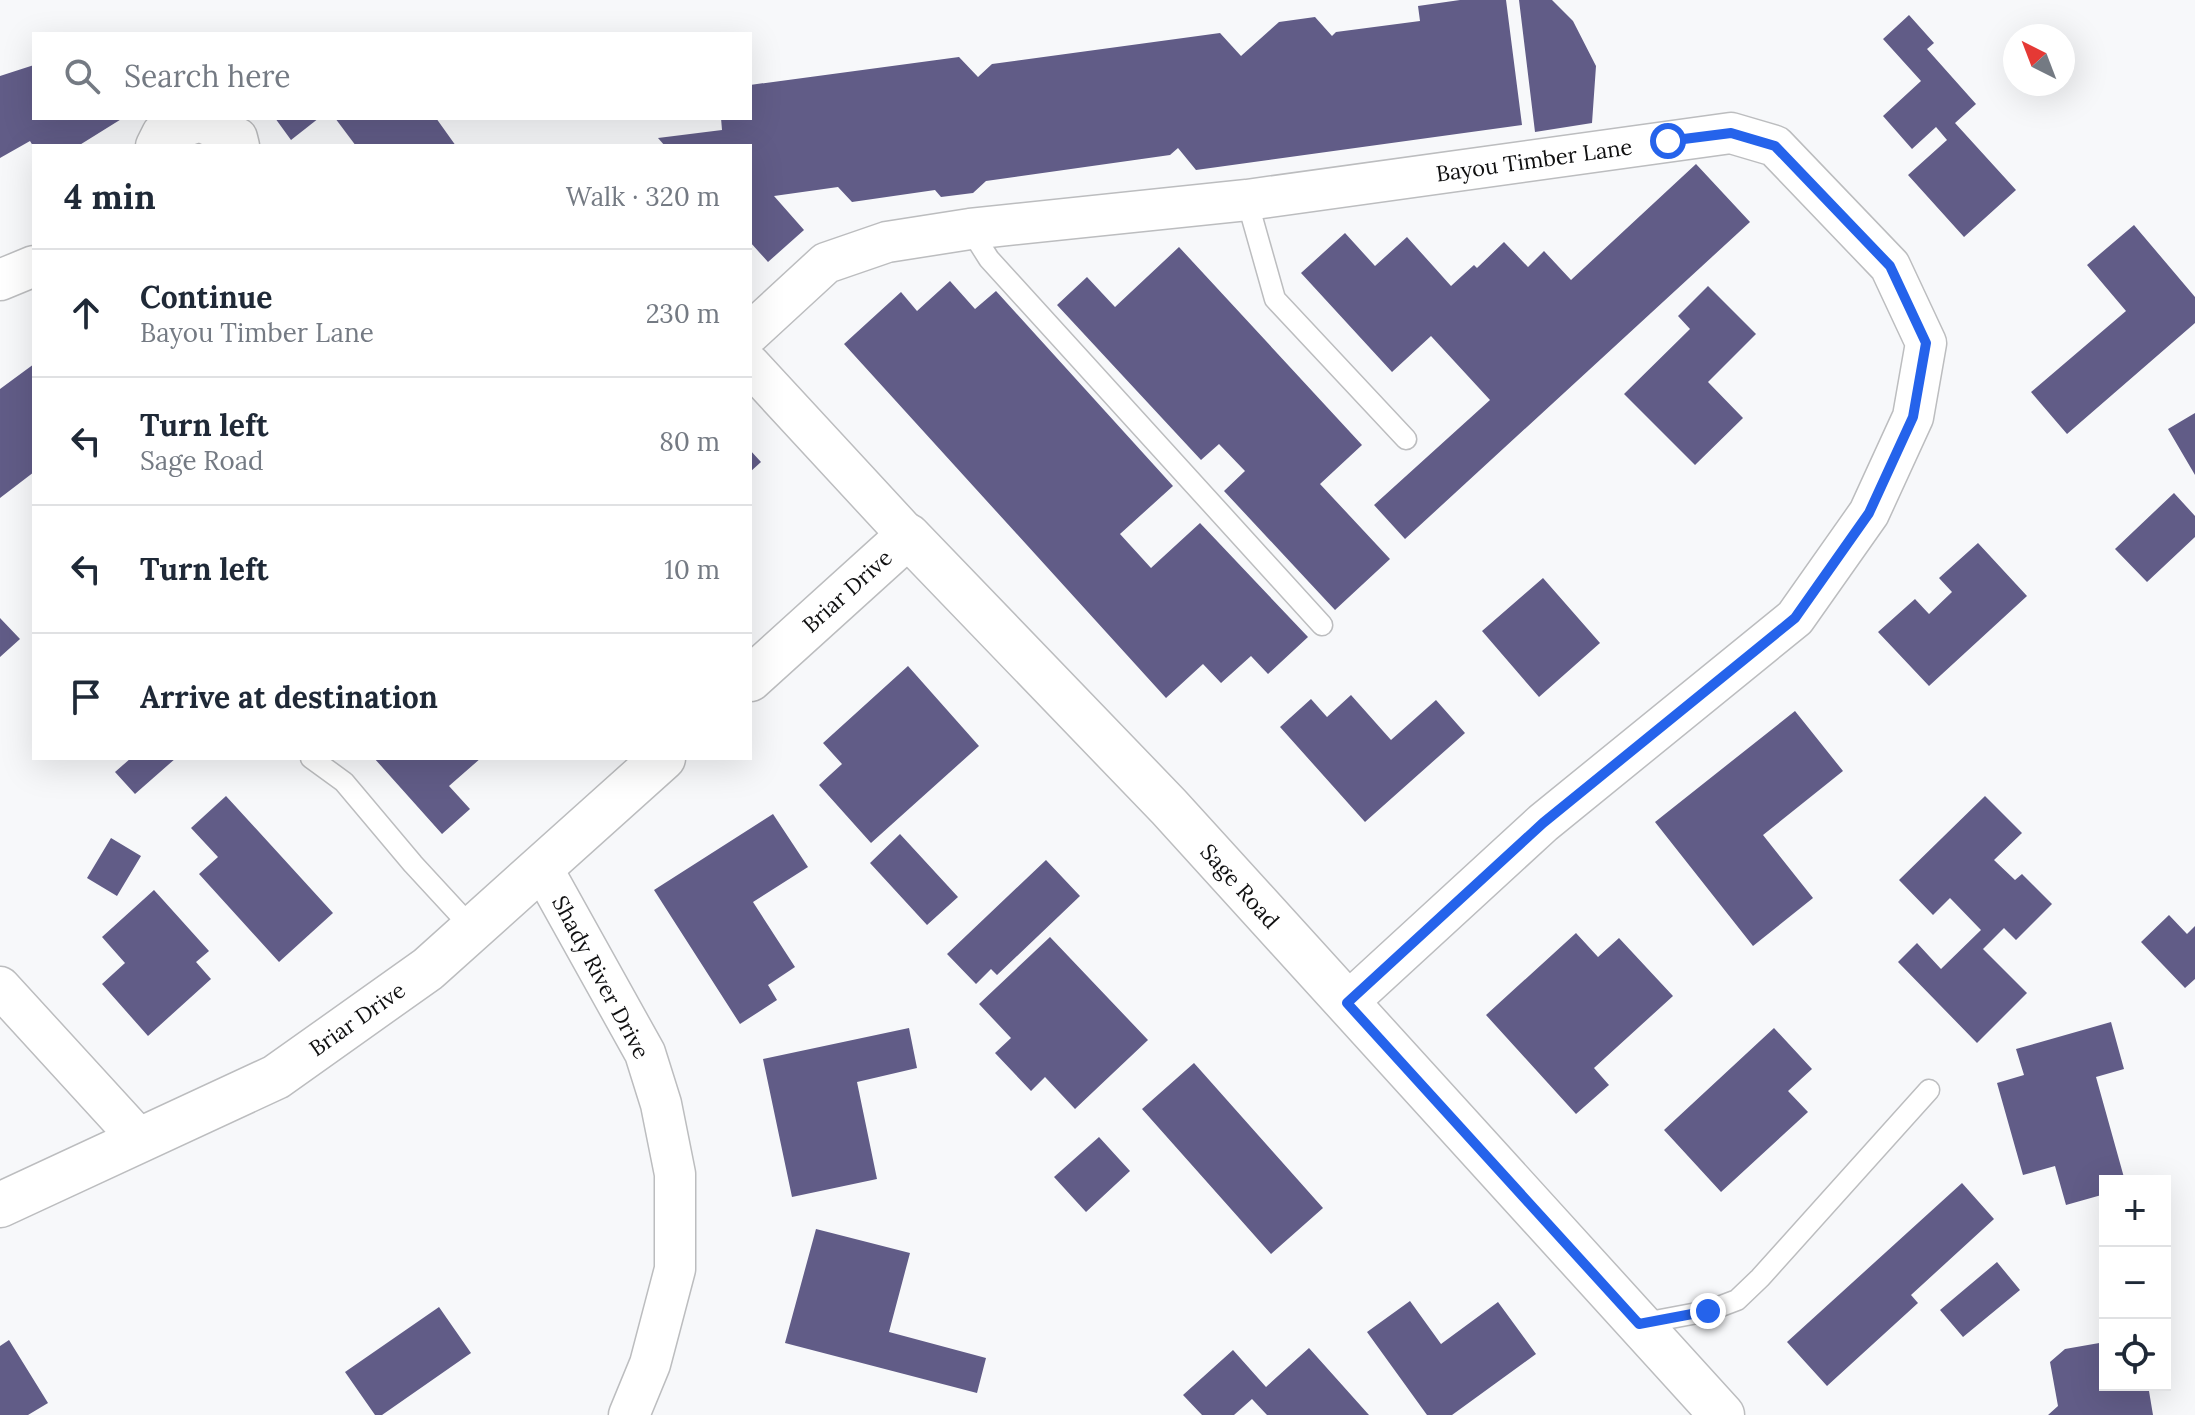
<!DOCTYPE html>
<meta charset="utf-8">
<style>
body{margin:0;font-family:Lora,serif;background:#f2f2f3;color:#1f2937}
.controls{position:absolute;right:24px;bottom:24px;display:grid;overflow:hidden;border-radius:0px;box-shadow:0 8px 32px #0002}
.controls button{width:72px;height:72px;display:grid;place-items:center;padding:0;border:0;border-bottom:2px solid #e0e1e3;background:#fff;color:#1f2937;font:40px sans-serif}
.compass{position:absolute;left:2003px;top:24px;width:72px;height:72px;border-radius:50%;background:#fff;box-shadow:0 8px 32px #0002;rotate:318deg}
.stop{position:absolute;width:24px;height:24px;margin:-18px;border:6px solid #2563eb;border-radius:50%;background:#fff}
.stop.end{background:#2563eb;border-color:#fff;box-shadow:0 2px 8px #0008}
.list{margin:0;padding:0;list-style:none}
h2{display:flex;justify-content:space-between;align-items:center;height:104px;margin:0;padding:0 32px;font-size:34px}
h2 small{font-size:26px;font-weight:400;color:#747a83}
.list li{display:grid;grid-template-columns:52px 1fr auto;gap:24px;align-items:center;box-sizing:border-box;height:128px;padding:0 32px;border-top:2px solid #e0e1e3}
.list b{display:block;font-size:30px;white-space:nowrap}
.list p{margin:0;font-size:26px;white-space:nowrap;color:#747a83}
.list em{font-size:26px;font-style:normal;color:#747a83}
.icon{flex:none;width:44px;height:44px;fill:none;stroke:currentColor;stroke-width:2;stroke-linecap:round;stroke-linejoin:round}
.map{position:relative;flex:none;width:2195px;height:1415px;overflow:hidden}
.search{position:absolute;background:#fff;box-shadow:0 8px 32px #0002;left:32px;top:32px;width:720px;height:88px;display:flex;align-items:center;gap:20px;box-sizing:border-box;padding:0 28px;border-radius:0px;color:#747a83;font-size:30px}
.panel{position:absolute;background:#fff;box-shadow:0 8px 32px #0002;left:32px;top:144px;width:720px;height:616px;border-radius:0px}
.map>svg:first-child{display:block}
.building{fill:#615c87}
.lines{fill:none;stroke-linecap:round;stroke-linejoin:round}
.service-casing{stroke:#bcbdbf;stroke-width:23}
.minor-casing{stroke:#bcbdbf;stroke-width:43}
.tertiary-casing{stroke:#bcbdbf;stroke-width:47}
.service{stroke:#fff;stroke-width:20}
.minor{stroke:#fff;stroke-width:40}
.tertiary{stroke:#fff;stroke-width:44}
.route{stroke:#2563eb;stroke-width:10}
.labels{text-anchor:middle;stroke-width:6;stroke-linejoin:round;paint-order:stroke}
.street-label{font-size:22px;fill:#101011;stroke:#fff}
</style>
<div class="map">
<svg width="2195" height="1415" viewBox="0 0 2195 1415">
<rect width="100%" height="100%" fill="#f7f8fa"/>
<path class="building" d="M 1460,0 L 1506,0 L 1522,125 L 1196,170 L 1178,148 L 1170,155 L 986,181 L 973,193 L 941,197 L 935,190 L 852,202 L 838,187 L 774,196 L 804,230 L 768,262 L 750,242 L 750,146 L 665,146 L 658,138 L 722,130 L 721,118 L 750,118 L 750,85 L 959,57 L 978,77 L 992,64 L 1220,33 L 1241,56 L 1279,22 L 1315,17 L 1332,36 L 1336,32 L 1420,21 L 1418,6 Z
M 1519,0 L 1552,0 L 1573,21 L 1596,66 L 1592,123 L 1535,132 Z
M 1909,15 L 1934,43 L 1927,49 L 1976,104 L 1955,123 L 2016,190 L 1964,237 L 1908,175 L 1947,140 L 1936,127 L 1912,149 L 1883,116 L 1921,81 L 1883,39 Z
M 34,65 L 34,118 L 123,118 L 78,146 L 33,146 L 30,141 L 0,158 L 0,76 Z
M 275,118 L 319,118 L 291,140 Z
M 335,118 L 436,118 L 456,146 L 356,146 Z
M 1696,164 L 1750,222 L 1405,539 L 1374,505 L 1490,400 L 1431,336 L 1392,372 L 1301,273 L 1345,233 L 1375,266 L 1407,237 L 1451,286 L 1474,265 L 1477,268 L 1504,242 L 1528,267 L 1544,251 L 1571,280 Z
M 2134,225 L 2195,297 L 2195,323 L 2067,434 L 2031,392 L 2126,311 L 2087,265 Z
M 1179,247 L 1362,445 L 1320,484 L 1390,559 L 1335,610 L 1224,491 L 1245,471 L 1219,444 L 1201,460 L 1057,305 L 1087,277 L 1115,307 Z
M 950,281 L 975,309 L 996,291 L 1173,486 L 1120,534 L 1151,568 L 1200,523 L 1308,637 L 1268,674 L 1251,656 L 1221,683 L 1203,664 L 1166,698 L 844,344 L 901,292 L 917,311 Z
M 1708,286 L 1756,334 L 1708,382 L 1743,418 L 1695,465 L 1624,394 L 1690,329 L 1678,316 Z
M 34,364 L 34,472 L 0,498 L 0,389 Z
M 2195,413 L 2195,475 L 2168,429 Z
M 750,450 L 761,462 L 750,472 Z
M 2174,493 L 2195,516 L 2195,537 L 2147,582 L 2115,549 Z
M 1978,543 L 2027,596 L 1929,686 L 1878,632 L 1915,599 L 1929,614 L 1952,592 L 1939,578 Z
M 1543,578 L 1600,643 L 1539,697 L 1482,631 Z
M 0,618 L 20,639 L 0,657 Z
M 908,666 L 979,746 L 871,843 L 819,785 L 842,764 L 823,743 Z
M 1351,695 L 1391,740 L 1436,700 L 1465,733 L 1365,822 L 1280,727 L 1311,699 L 1327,717 Z
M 1795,711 L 1843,771 L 1763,835 L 1813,898 L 1753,946 L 1655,822 Z
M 131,758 L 176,758 L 135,794 L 115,772 Z
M 374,758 L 481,758 L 449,786 L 470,809 L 442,834 Z
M 226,796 L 333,913 L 279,962 L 199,874 L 218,857 L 191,828 Z
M 1985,796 L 2022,833 L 1994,860 L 2015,880 L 2022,874 L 2052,904 L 2016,940 L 2004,928 L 1983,949 L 2027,993 L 1977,1043 L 1898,962 L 1917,943 L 1941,969 L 1981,930 L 1950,898 L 1933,915 L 1899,880 Z
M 773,814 L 808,867 L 753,902 L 795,967 L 768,985 L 777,1000 L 740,1024 L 654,890 Z
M 900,834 L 958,897 L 927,925 L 870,863 Z
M 111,838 L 141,856 L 117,896 L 87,878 Z
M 1046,860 L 1080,896 L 997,975 L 991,969 L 976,984 L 947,954 Z
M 154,890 L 209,951 L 196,962 L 211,979 L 148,1036 L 102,984 L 125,963 L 102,937 Z
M 2169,915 L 2187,934 L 2195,926 L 2195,979 L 2185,988 L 2141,942 Z
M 1576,933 L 1598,957 L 1619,938 L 1673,996 L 1594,1068 L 1609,1085 L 1576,1114 L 1486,1015 Z
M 1050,937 L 1148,1040 L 1075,1109 L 1045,1077 L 1031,1091 L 995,1053 L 1011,1038 L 979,1004 Z
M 2111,1022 L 2124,1069 L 2096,1077 L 2125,1181 L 2105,1181 L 2105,1194 L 2066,1205 L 2055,1166 L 2023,1175 L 1997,1083 L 2024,1075 L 2016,1049 Z
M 909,1028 L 917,1068 L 857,1082 L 877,1179 L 792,1197 L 763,1059 Z
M 1774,1028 L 1812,1069 L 1788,1091 L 1808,1112 L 1721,1192 L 1664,1130 Z
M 1194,1063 L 1323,1208 L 1271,1254 L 1142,1109 Z
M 1099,1137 L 1130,1171 L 1086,1212 L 1054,1177 Z
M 1962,1183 L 1994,1219 L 1911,1295 L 1918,1303 L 1827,1386 L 1787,1342 Z
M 816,1229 L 910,1253 L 889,1332 L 986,1358 L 977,1393 L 785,1343 Z
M 1997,1262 L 2020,1290 L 1963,1337 L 1940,1310 Z
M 1410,1301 L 1441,1344 L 1498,1302 L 1536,1354 L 1452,1415 L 1427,1415 L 1367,1332 Z
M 439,1307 L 471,1353 L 382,1415 L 375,1415 L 345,1372 Z
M 9,1340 L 48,1403 L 28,1415 L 0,1415 L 0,1346 Z
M 2105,1342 L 2105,1385 L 2148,1385 L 2153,1415 L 2048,1415 L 2058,1406 L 2050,1362 L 2065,1349 Z
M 1309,1348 L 1369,1415 L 1267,1415 L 1252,1399 L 1234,1415 L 1202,1415 L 1183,1395 L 1233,1350 L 1266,1387 Z"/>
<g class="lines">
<g class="service-casing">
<path id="service" d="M 1247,200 L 1275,299 L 1406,439
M 970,229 L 989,259 L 1322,625
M 311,758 L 344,782 L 413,864 L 473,929
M 1639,1324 L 1708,1311 L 1737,1300 L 1760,1278 L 1929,1090"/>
</g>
<g class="minor-casing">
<path id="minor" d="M 156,146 L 162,134 L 200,121 L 237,138 L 239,146
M 0,280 L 34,266
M 750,333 L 826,263 L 887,242 L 970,229 L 1247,200 L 1731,133 L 1775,146 L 1890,266 L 1926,343 L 1913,417 L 1869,513 L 1795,618 L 1543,823 L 1347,1003
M 750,365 L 908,536
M 542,868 L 645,1053 L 661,1104 L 675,1174 L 675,1269 L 650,1364 L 629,1415
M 0,987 L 141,1141"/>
</g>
<g class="tertiary-casing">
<path id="tertiary" d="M 750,679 L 908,536 L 1169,807 L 1722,1415
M 0,1205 L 276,1077 L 428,969 L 663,758"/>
</g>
<use href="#service" class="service"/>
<use href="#minor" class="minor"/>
<use href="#tertiary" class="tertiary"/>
</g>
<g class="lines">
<path class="route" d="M 1668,141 L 1731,133 L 1775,146 L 1890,266 L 1926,343 L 1913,417 L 1869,513 L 1795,618 L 1543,823 L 1347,1003 L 1639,1324 L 1708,1311"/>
</g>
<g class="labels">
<g class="street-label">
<text transform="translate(1534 160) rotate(-8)" y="8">Bayou Timber Lane</text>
<text transform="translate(847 591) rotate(-42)" y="8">Briar Drive</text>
<text transform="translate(1240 886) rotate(48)" y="8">Sage Road</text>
<text transform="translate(601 977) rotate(62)" y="8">Shady River Drive</text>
<text transform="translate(357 1019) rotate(-35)" y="8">Briar Drive</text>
</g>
</g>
</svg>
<div class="controls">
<button>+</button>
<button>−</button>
<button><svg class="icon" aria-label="locate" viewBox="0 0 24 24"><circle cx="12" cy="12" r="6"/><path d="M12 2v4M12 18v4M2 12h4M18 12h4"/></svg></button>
</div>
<svg class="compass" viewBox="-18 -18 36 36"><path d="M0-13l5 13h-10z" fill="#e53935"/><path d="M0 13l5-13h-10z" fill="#747a83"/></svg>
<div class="stop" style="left:1668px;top:141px"></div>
<div class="stop end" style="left:1708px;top:1311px"></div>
<div class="search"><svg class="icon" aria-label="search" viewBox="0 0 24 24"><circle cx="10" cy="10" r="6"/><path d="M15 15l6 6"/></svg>Search here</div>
<section class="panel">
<h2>4 min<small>Walk · 320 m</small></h2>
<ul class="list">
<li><svg class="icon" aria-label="ahead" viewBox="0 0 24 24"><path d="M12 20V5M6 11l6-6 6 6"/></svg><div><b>Continue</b><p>Bayou Timber Lane</p></div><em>230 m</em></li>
<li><svg class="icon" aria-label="left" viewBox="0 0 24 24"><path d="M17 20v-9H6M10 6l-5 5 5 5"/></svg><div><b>Turn left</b><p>Sage Road</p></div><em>80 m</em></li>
<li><svg class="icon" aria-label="left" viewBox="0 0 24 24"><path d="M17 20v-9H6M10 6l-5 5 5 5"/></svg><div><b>Turn left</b></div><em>10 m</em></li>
<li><svg class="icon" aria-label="arrive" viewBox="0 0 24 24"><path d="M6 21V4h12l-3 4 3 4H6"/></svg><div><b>Arrive at destination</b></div></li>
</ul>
</section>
</div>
